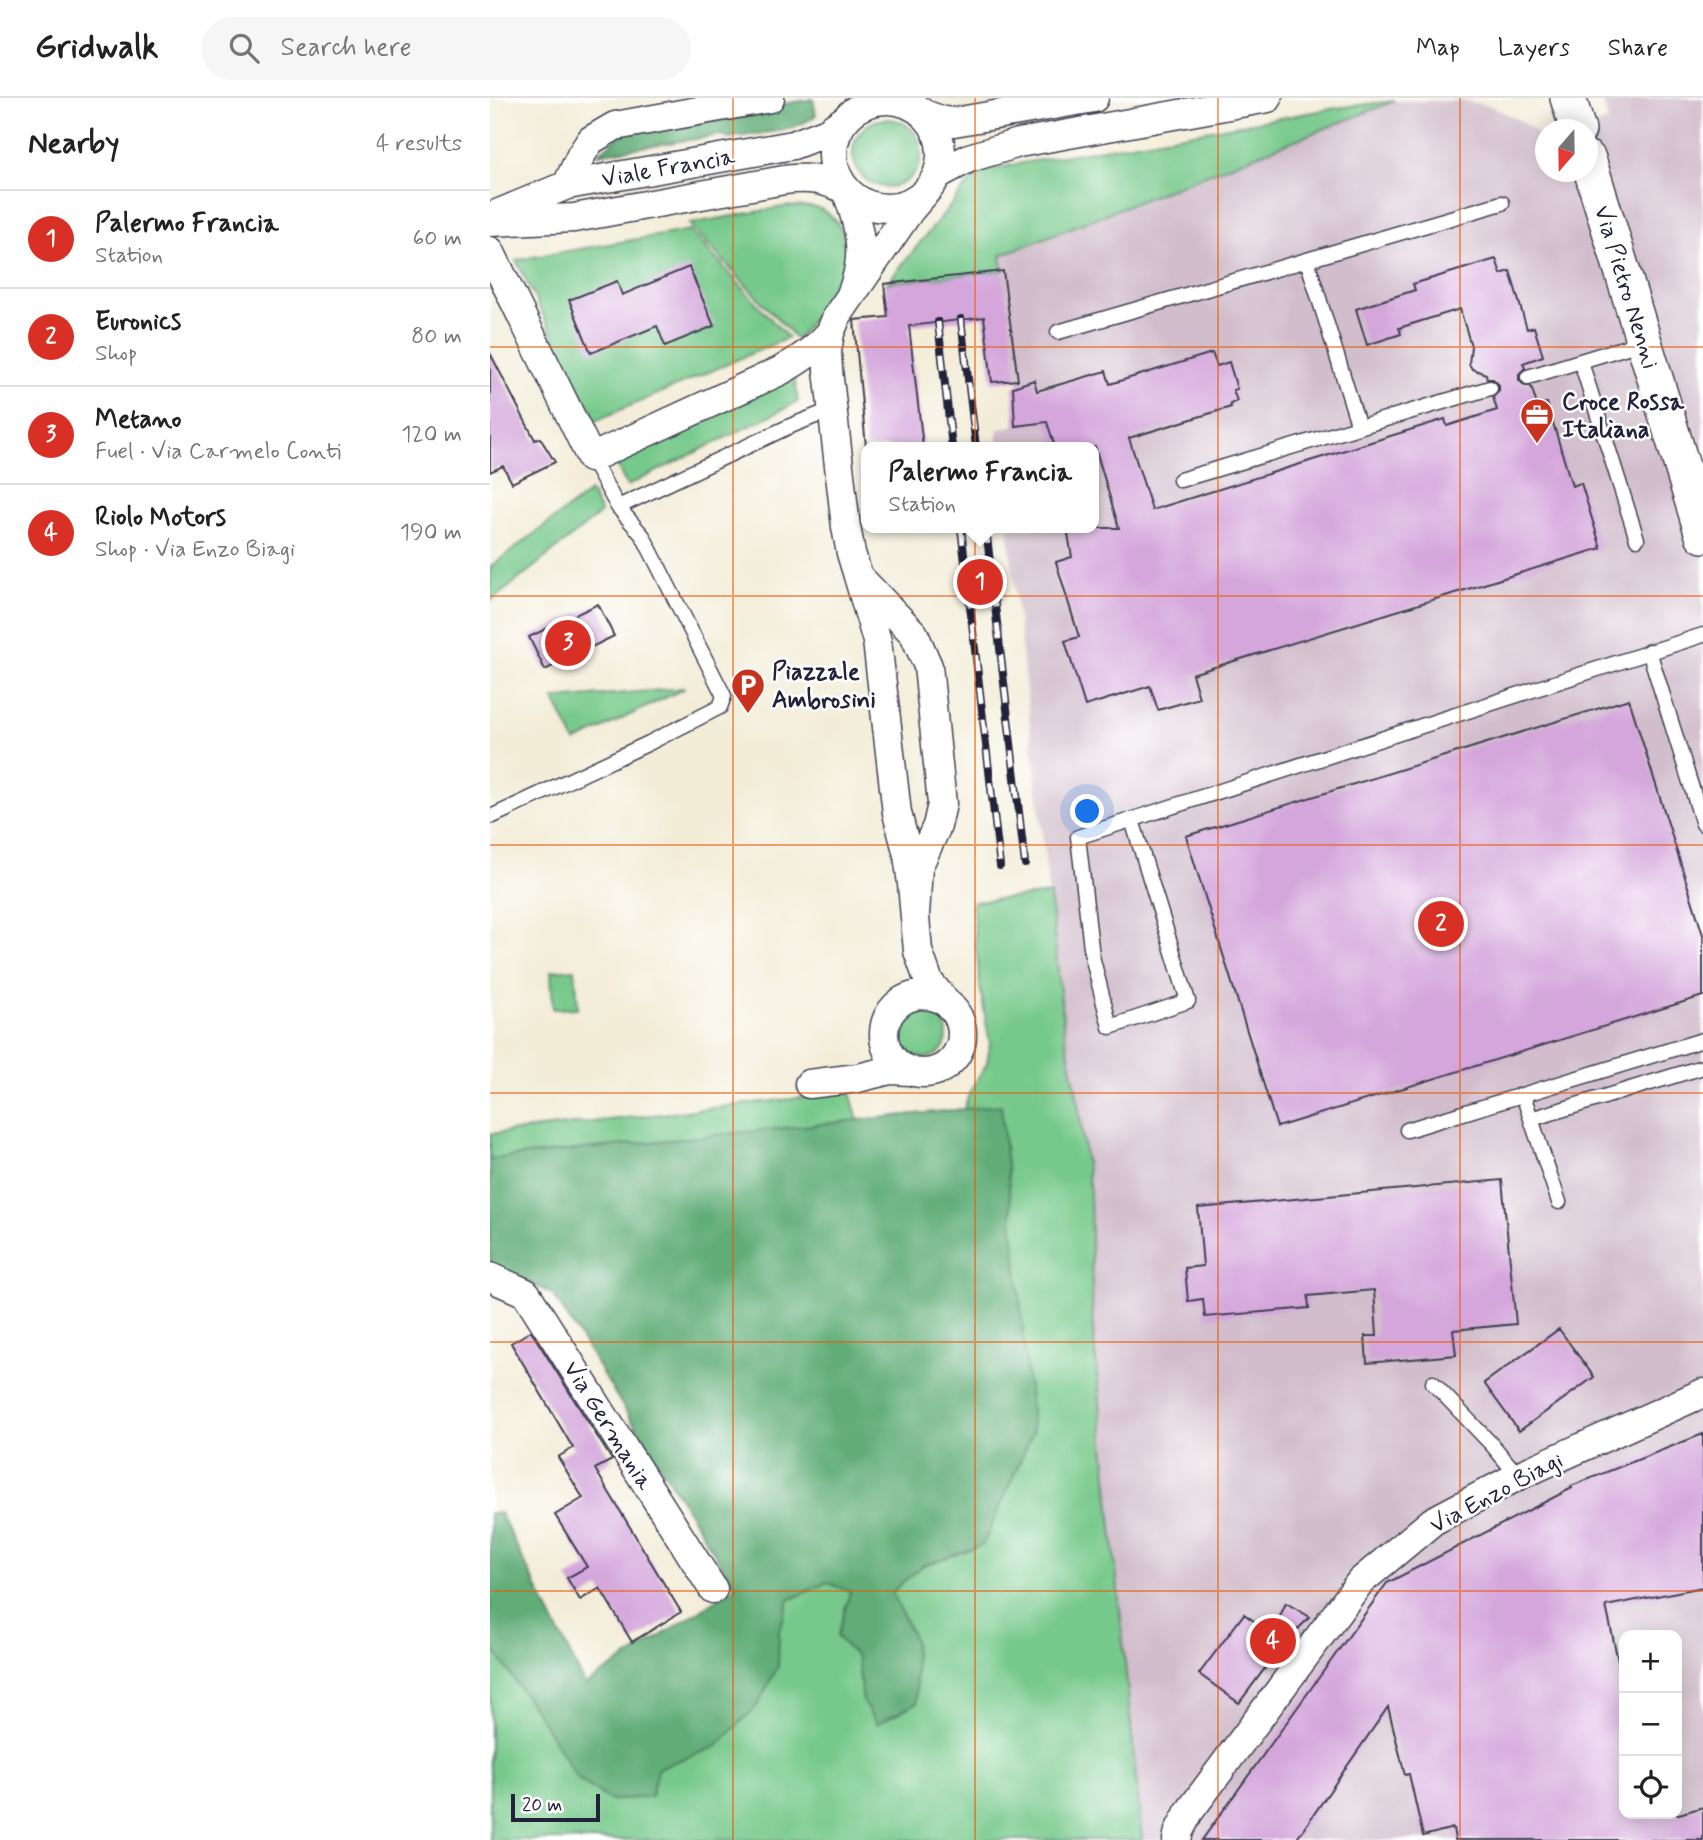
<!DOCTYPE html>
<meta charset="utf-8">
<style>
body{margin:0;font-family:Mynerve,sans-serif;background:#f6f6f6;color:#222}
.controls{position:absolute;right:21px;bottom:21px;display:grid;overflow:hidden;border-radius:14px;box-shadow:0 4px 18px #0003}
.controls button{width:63px;height:63px;display:grid;place-items:center;padding:0;border:0;border-bottom:2px solid #e0e0e0;background:#fff;color:#222;font:35px sans-serif}
.compass{position:absolute;left:1045px;top:21px;width:63px;height:63px;border-radius:50%;background:#fff;box-shadow:0 4px 18px #0003;rotate:200deg}
.scale{position:absolute;left:21px;bottom:18px;width:89px;box-sizing:border-box;padding-left:7px;border:4px solid #22223b;border-top:0;font-size:19px;line-height:24px;white-space:nowrap;color:#22223b;-webkit-text-stroke:5px #fff;paint-order:stroke}
.you{position:absolute;left:598px;top:714px;width:24px;height:24px;margin:-18px;border:5px solid #fff;border-radius:50%;background:#1a73e8;box-shadow:0 0 0 10px #1a73e833}
.badge{display:grid;place-items:center;width:46px;height:46px;border-radius:50%;background:#d93025;color:#fff;font-size:23px;font-weight:700}
.pin{position:absolute;translate:-50% -50%;border:4px solid #fff;box-shadow:0 2px 7px #0006}
.popup{position:absolute;left:371px;top:344px;width:238px;height:91px;box-sizing:border-box;display:grid;place-content:center;border-radius:14px;background:#fff;filter:drop-shadow(0 2px 5px #0005);font-size:23px;white-space:nowrap;color:#767676}
.popup b{font-size:26px;color:#222}
.popup::after{content:'';position:absolute;left:50%;top:100%;margin-left:-14px;border:14px solid transparent;border-top-color:#fff}
.list{margin:0;padding:0;list-style:none}
h2{display:flex;justify-content:space-between;align-items:center;height:91px;margin:0;padding:0 28px;font-size:30px}
h2 small{font-size:23px;font-weight:400;color:#767676}
.list li{display:grid;grid-template-columns:46px 1fr auto;gap:21px;align-items:center;box-sizing:border-box;height:98px;padding:0 28px;border-top:2px solid #e0e0e0}
.list b{display:block;font-size:26px;white-space:nowrap}
.list p{margin:0;font-size:23px;white-space:nowrap;color:#767676}
.list em{font-size:23px;font-style:normal;color:#767676}
.icon{flex:none;width:38px;height:38px;fill:none;stroke:currentColor;stroke-width:2;stroke-linecap:round;stroke-linejoin:round}
.map{position:relative;flex:none;width:1213px;height:1742px;overflow:hidden}
header{display:flex;align-items:center;gap:42px;box-sizing:border-box;height:98px;padding:0 35px;background:#fff;border-bottom:2px solid #e0e0e0}
header strong{font-size:33px}
nav{display:flex;gap:38px;margin-inline-start:auto;font-size:24px}
.search{width:490px;height:63px;background:#f6f6f6;display:flex;align-items:center;gap:18px;box-sizing:border-box;padding:0 24px;border-radius:38px;color:#767676;font-size:26px}
main{display:flex}
aside{flex:1;background:#fff}
.map>svg:first-child{display:block}
.industrial{fill:#d1bdcb;fill-rule:evenodd}
.green{fill:#77c98b;stroke:#4c7663;stroke-width:2}
.forest{fill:#61ad77;stroke:#426859;stroke-width:2}
.building{fill:#d4a6db}
.lines{fill:none;stroke-linecap:round;stroke-linejoin:round}
.service-casing{stroke:#414053;stroke-width:17}
.minor-casing{stroke:#414053;stroke-width:31}
.tertiary-casing{stroke:#414053;stroke-width:38}
.service{stroke:#fff;stroke-width:14}
.minor{stroke:#fff;stroke-width:28}
.tertiary{stroke:#fff;stroke-width:35}
.rail-casing{stroke:#22223b;stroke-width:8}
.rail{stroke:#fff;stroke-width:5;stroke-dasharray:16;stroke-linecap:butt}
.grid{fill:none;stroke:#e8590c;stroke-width:2;stroke-opacity:0.55}
.labels{text-anchor:middle;stroke-width:5;stroke-linejoin:round;paint-order:stroke}
.street-label{font-size:24px;fill:#22223b;stroke:#fff}
.poi-label{font-size:24px;font-weight:bold;fill:#22223b;stroke:#fff;text-anchor:start}
</style>
<header>
<strong>Gridwalk</strong>
<div class="search"><svg class="icon" aria-label="search" viewBox="0 0 24 24"><circle cx="10" cy="10" r="6"/><path d="M15 15l6 6"/></svg>Search here</div>
<nav><a>Map</a><a>Layers</a><a>Share</a></nav>
</header>
<main>
<aside>
<h2>Nearby<small>4 results</small></h2>
<ul class="list">
<li><span class="badge">1</span><div><b>Palermo Francia</b><p>Station</p></div><em>60 m</em></li>
<li><span class="badge">2</span><div><b>Euronics</b><p>Shop</p></div><em>80 m</em></li>
<li><span class="badge">3</span><div><b>Metano</b><p>Fuel · Via Carmelo Conti</p></div><em>120 m</em></li>
<li><span class="badge">4</span><div><b>Riolo Motors</b><p>Shop · Via Enzo Biagi</p></div><em>190 m</em></li>
</ul>
</aside>
<div class="map">
<svg width="1213" height="1742" viewBox="0 0 1213 1742">
<rect width="100%" height="100%" fill="#fff"/>
<filter id="ink" filterUnits="userSpaceOnUse"><feTurbulence type="fractalNoise" baseFrequency=".0143" numOctaves="2"/><feDisplacementMap in="SourceGraphic" scale="14" xChannelSelector="R" yChannelSelector="G"/><feConvolveMatrix kernelMatrix="1 2 1 2 8 2 1 2 1" color-interpolation-filters="sRGB"/></filter>
<filter id="wash" filterUnits="userSpaceOnUse"><feTurbulence type="fractalNoise" baseFrequency=".00686" numOctaves="4" result="noise"/><feDisplacementMap in="SourceGraphic" scale="28" xChannelSelector="R" yChannelSelector="G"/><feGaussianBlur stdDeviation="1.57" result="paint"/><feColorMatrix in="noise" values="0 0 0 0 0 0 0 0 0 0 0 0 0 0 0 0 0 1.4 0 .05"/><feComposite in="paint" operator="in"/></filter>
<g filter="url(#wash)">
<rect width="100%" height="100%" fill="#f3edd8"/>
<path class="industrial" d="M 1112,0 L 1213,0 L 1213,1742 L 652,1742 L 603,1232 L 600,1095 L 587,998 L 574,932 L 518,430 L 604,430 L 604,349 L 509,349 L 507,332 L 525,327 L 528,282 L 511,158 L 905,3 L 975,3 L 1001,8 L 1031,23 L 1047,35 L 1052,45 L 1055,44 L 1056,74 L 1098,74 L 1093,31 L 1118,23 ZM 1134,1537 L 1187,1537 L 1187,1716 L 1134,1716 Z"/>
<path class="green" d="M 905,3 L 511,157 L 513,173 L 397,185 L 484,79 L 498,72 L 527,66 L 846,10 Z
M363 55a34 34 0 1 1 68 0a34 34 0 1 1-68 0Z
M 298,108 C 308,109 321,108 330,111 C 353,121 364,154 354,176 C 346,196 320,223 307,242 L 199,126 Z
M 200,132 L 298,240 L 105,323 L 26,162 Z
M 304,278 L 308,304 L 137,388 L 125,364 Z
M 100,394 L 111,415 L 0,504 L 0,469 Z
M 195,590 L 85,644 L 64,601 Z
M 560,796 L 574,932 L 587,998 L 600,1095 L 603,1232 L 652,1742 L 0,1742 L 0,1415 L 10,1415 L 95,1587 L 246,1490 L 63,1196 L 0,1166 L 0,1036 L 360,994 L 368,1022 L 474,1011 L 480,993 L 497,965 L 500,946 L 490,889 L 482,804 Z
M 85,871 L 88,910 L 63,911 L 61,873 Z
M411 937a23 23 0 1 1 46 0a23 23 0 1 1-46 0Z"/>
<path class="forest" d="M 323,1 L 326,17 C 303,36 267,35 239,40 L 231,37 L 108,56 L 136,33 Z
M 511,1007 L 543,1334 L 493,1447 L 432,1468 L 402,1494 L 424,1541 L 427,1605 L 387,1626 L 373,1604 L 367,1559 L 347,1539 L 360,1494 L 337,1484 L 299,1502 L 289,1534 L 288,1568 L 267,1608 L 226,1649 L 168,1670 L 161,1698 L 121,1703 L 88,1681 L 54,1626 L 0,1546 L 0,1415 L 10,1415 L 95,1587 L 246,1489 L 63,1196 L 0,1166 L 0,1061 Z"/>
<g id="blocks">
<path class="building" d="M 1006,161 L 1011,176 L 1020,173 L 1037,231 L 1044,229 L 1053,258 L 1033,265 L 1035,270 L 1029,276 L 1029,282 L 1035,288 L 1041,288 L 1047,307 L 1057,305 L 1082,388 L 1091,385 L 1111,450 L 702,576 L 709,600 L 668,612 L 660,588 L 595,608 L 575,543 L 589,539 L 566,464 L 582,459 L 577,430 L 629,430 L 605,349 L 565,349 L 557,324 L 525,328 L 523,289 L 544,282 L 547,293 L 616,273 L 620,286 L 722,255 L 727,268 L 739,264 L 747,291 L 743,292 L 747,303 L 740,306 L 741,309 L 639,340 L 662,412 L 955,321 L 957,328 L 1007,312 L 1003,299 L 1009,293 L 1009,287 L 1003,281 L 997,281 L 996,276 L 982,271 L 979,266 L 981,248 L 970,211 L 909,230 L 911,236 L 877,247 L 866,211 L 925,192 L 923,186 Z
M 199,169 L 224,228 L 175,248 L 167,228 L 101,255 L 79,202 L 127,183 L 132,197 Z
M 513,173 L 528,282 L 502,284 L 494,219 L 419,228 L 433,349 L 376,349 L 364,222 L 398,219 L 394,186 Z
M 0,255 L 45,342 L 50,340 L 65,364 L 22,385 L 13,368 L 0,374 Z
M 108,506 L 124,538 L 55,572 L 39,539 Z
M 1139,601 L 1213,837 L 1213,898 L 787,1029 L 696,738 Z
M 1012,1082 L 1026,1226 L 963,1232 L 966,1257 L 877,1265 L 875,1238 L 887,1238 L 884,1192 L 818,1198 L 819,1210 L 715,1219 L 713,1201 L 698,1203 L 695,1170 L 713,1168 L 708,1110 Z
M 1069,1231 L 1104,1279 L 1029,1333 L 994,1285 Z
M 41,1233 L 122,1362 L 105,1371 L 191,1514 L 142,1544 L 110,1490 L 90,1502 L 77,1480 L 97,1469 L 65,1417 L 93,1400 L 68,1359 L 83,1350 L 21,1245 Z
M 1213,1336 L 1213,1489 L 1116,1508 L 1134,1590 L 1134,1716 L 1189,1716 L 1213,1709 L 1213,1742 L 965,1742 L 963,1730 L 933,1738 L 919,1676 L 915,1677 L 898,1609 L 806,1742 L 712,1742 L 897,1485 L 1082,1390 L 1081,1388 Z
M 796,1505 L 820,1519 L 793,1546 L 749,1605 L 709,1576 L 754,1516 L 782,1536 Z"/>
</g>
</g>
<g filter="url(#ink)">
<use href="#blocks" fill-opacity="0" stroke="#414053" stroke-width="2"/>
<g class="lines">
<g class="service-casing">
<path id="service" d="M 817,162 L 1012,105
M 568,234 L 817,162 L 869,329
M 1091,264 L 1147,441
M 1038,279 L 1153,244
M 101,360 L 128,409
M 690,382 L 1000,290
M 1159,553 L 1213,726
M 3,718 L 159,645 L 230,609 L 234,598 L 153,438 L 128,409 L 298,329 L 343,311
M 642,722 L 698,903 L 620,929 L 602,858 L 588,739 L 1213,537
M 1033,997 L 1069,1104
M 1041,1021 L 1213,969
M 917,1032 L 1213,942
M 943,1285 L 1004,1349 L 1028,1378"/>
</g>
<g class="minor-casing">
<path id="minor" d="M343 56a54 54 0 1 1 108 0a54 54 0 1 1-108 0Z
M 434,16 L 453,23 L 464,24 L 604,0
M 447,77 L 479,60 L 529,45 L 778,0
M 77,87 L 91,57 L 101,42 L 125,28 L 280,0
M 7,116 L 77,87 L 303,47 L 337,34 L 356,21
M 0,124 L 84,120 L 294,82 C 318,79 334,81 356,92 C 371,131 377,160 360,199
M 0,153 L 101,360 L 290,273 C 310,262 326,251 340,235
M 368,478 L 361,455 L 356,429 L 338,272 L 337,253 L 340,235 L 347,218 L 420,112 L 434,96
M 425,817 L 428,769 L 447,728 L 452,706 L 438,568 L 424,536 L 368,478 L 387,543 L 407,715 L 418,757 L 422,786 L 428,853 L 439,884 L 462,911
M394 936a39 39 0 1 1 78 0a39 39 0 1 1-78 0Z
M 319,986 L 368,980 L 400,972 L 421,973
M 0,1179 L 36,1195 L 223,1491
M 687,1742 L 689,1733 L 699,1714 L 870,1484 L 943,1423 L 1028,1378 L 1213,1295"/>
</g>
<g class="tertiary-casing">
<path id="tertiary" d="M 1078,0 L 1088,32
M 1098,61 L 1213,437"/>
</g>
<use href="#service" class="service"/>
<use href="#minor" class="minor"/>
<use href="#tertiary" class="tertiary"/>
<g class="rail-casing">
<path id="rail" d="M 471,221 L 486,349
M 448,224 L 462,349
M 471,430 L 510,768
M 496,430 L 535,766"/>
</g>
<use href="#rail" class="rail"/>
</g>
</g>
<path class="grid" d="M 243,0 L 243,1742M 485,0 L 485,1742M 728,0 L 728,1742M 970,0 L 970,1742M 0,249 L 1213,249M 0,498 L 1213,498M 0,747 L 1213,747M 0,995 L 1213,995M 0,1244 L 1213,1244M 0,1493 L 1213,1493"/>
<defs>
<g id="office-pin" transform="scale(1.75)"><path d="M0 17L-7.5 6A9.5 9.5 0 1 1 7.5 6Z" fill="#c8321e" stroke="#fff"/><path d="M-6-3h4V-5.5h4V-3h4V5H-6ZM-1-4.5V-3h2v-1.5ZM-6 0V1H6V0Z" fill="#fff"/></g>
<g id="parking-pin" transform="scale(1.75)"><path d="M0 17L-7.5 6A9.5 9.5 0 1 1 7.5 6Z" fill="#c8321e" stroke="#fff"/><path d="M-3.5-5.5H1a3.5 3.5 0 0 1 0 7H-1V5.5H-3.5ZM-1-3.4V-.6H.8a1.4 1.4 0 0 0 0-2.8Z" fill="#fff"/></g>
</defs>
<g fill-rule="evenodd">
<use href="#office-pin" x="1047" y="317"/>
<use href="#parking-pin" x="258" y="587"/>
</g>
<g class="labels">
<g class="street-label">
<text transform="translate(178 69) rotate(-10)" y="8">Viale Francia</text>
<text transform="translate(1137 189) rotate(73)" y="8">Via Pietro Nenni</text>
<text transform="translate(119 1327) rotate(58)" y="8">Via Germania</text>
<text transform="translate(1006 1394) rotate(-28)" y="8">Via Enzo Biagi</text>
</g>
<g class="poi-label">
<text x="1072" y="311">Croce Rossa<tspan x="1072" dy="28">Italiana</tspan></text>
<text x="282" y="581">Piazzale<tspan x="282" dy="28">Ambrosini</tspan></text>
</g>
</g>
</svg>
<div class="controls">
<button>+</button>
<button>−</button>
<button><svg class="icon" aria-label="locate" viewBox="0 0 24 24"><circle cx="12" cy="12" r="6"/><path d="M12 2v4M12 18v4M2 12h4M18 12h4"/></svg></button>
</div>
<svg class="compass" viewBox="-18 -18 36 36"><path d="M0-13l5 13h-10z" fill="#e53935"/><path d="M0 13l5-13h-10z" fill="#767676"/></svg>
<div class="scale">20 m</div>
<div class="you"></div>
<div class="pin badge" style="left:490px;top:484px">1</div>
<div class="popup"><b>Palermo Francia</b>Station</div>
<div class="pin badge" style="left:951px;top:826px">2</div>
<div class="pin badge" style="left:78px;top:545px">3</div>
<div class="pin badge" style="left:783px;top:1543px">4</div>
</div>
</main>
